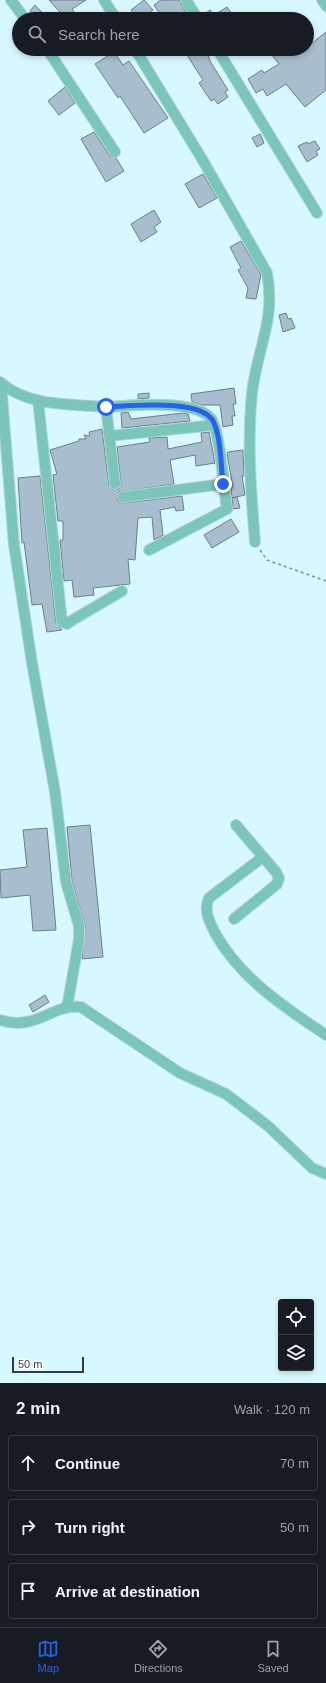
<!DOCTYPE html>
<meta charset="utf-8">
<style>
body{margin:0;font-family:Helvetica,sans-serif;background:#20242c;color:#f1f3f6}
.controls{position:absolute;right:12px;bottom:12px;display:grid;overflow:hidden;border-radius:4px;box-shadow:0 2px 6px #0003}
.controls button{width:36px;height:36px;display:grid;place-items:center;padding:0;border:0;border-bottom:1px solid #363941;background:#171b24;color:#f1f3f6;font:20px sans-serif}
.scale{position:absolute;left:12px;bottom:10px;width:72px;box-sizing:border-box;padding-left:4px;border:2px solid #323f42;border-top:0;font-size:11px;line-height:14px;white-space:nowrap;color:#323f42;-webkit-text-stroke:3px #fff;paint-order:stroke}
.stop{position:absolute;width:12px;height:12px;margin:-9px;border:3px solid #2563eb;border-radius:50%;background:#fff}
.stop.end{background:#2563eb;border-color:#fff;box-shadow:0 1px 4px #0008}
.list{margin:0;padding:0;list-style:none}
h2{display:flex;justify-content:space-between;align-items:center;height:52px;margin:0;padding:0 16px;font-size:17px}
h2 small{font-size:13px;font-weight:400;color:#9ea1a6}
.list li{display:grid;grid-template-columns:26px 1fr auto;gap:12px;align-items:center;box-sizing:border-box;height:56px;margin:0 8px 8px;padding:0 8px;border:1px solid #363941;border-radius:4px}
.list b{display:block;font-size:15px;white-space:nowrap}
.list em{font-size:13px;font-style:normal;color:#9ea1a6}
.icon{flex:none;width:22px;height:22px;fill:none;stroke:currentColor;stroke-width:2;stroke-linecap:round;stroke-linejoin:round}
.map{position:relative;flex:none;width:326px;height:1383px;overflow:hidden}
.search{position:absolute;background:#171b24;box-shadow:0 2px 6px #0003;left:12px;right:12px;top:12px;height:44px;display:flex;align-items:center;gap:10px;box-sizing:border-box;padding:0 14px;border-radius:22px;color:#9ea1a6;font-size:15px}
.sheet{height:244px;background:#171b24}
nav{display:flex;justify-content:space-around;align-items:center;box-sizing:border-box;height:56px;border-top:1px solid #363941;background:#171b24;font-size:11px;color:#9ea1a6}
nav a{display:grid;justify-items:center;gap:2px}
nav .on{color:#2563eb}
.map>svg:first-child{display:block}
.building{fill:#a8bdce;stroke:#6a7e8e}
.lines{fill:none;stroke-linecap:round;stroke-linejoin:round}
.street-casing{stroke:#b7d3d9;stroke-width:12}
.path{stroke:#7f9599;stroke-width:1.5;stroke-dasharray:3 3;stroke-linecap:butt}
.street{stroke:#7bc6ba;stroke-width:10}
.route{stroke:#2563eb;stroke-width:5}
</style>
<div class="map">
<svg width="326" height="1383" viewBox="0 0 326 1383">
<rect width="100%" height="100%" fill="#d8f8ff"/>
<path class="building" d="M 49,0 L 86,0 L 72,9 L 74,12 L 66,19 Z
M 144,0 L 153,10 L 141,19 L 138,19 L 131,10 Z
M 161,0 L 179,0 L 190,19 L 163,19 L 154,5 Z
M 35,5 L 48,19 L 37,19 L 30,11 Z
M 227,7 L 232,14 L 225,19 L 204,19 L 203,15 L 210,10 L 214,15 Z
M 326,32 L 326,90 L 305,107 L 286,84 L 267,96 L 263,89 L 256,93 L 248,79 L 262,70 L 264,73 L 279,64 L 267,49 L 307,49 L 307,47 Z
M 183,49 L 211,49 L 211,52 L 208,55 L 210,61 L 228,90 L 225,92 L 228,97 L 218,104 L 214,99 L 211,101 L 199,83 L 203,80 Z
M 114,52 L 123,65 L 129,61 L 168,118 L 144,133 L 120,96 L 118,98 L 95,64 Z
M 65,87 L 75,103 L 59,115 L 48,101 Z
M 94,132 L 110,156 L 116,158 L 124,171 L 106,182 L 81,139 Z
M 260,134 L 264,143 L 257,147 L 252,138 Z
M 315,141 L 320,149 L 316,151 L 318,155 L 307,162 L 298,146 L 307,142 L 308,144 Z
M 203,174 L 217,198 L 199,208 L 185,184 Z
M 154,210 L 161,222 L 154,227 L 157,232 L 141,242 L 131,224 Z
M 241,241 L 261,275 L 256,299 L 246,298 L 248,288 L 238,270 L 241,268 L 230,247 Z
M 286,313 L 288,319 L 291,318 L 295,328 L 283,332 L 279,315 Z
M 234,388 L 236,404 L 233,404 L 235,416 L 232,416 L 233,425 L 223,427 L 220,405 L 202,405 L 192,402 L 191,394 Z
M 149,393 L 149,398 L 138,399 L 138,394 Z
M 128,412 L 131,419 L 183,413 L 188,414 L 190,421 L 122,428 L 121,413 Z
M 102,429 L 109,485 L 113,490 L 119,489 L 121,484 L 117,447 L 150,442 L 149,438 L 167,437 L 168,449 L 202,442 L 201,433 L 209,432 L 215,463 L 196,466 L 195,455 L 170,460 L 174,484 L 119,492 L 117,498 L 118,501 L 123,503 L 182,496 L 184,510 L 176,511 L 175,507 L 160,510 L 163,535 L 154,540 L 152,517 L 138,518 L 135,560 L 128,559 L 130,584 L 93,588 L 94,595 L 74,597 L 72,580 L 64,581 L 60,540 L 63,540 L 63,521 L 58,521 L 53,475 L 57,474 L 50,450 L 79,441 L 79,439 L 86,439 L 84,435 L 90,436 L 89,432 Z
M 243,450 L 244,476 L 242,476 L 245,495 L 232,498 L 231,488 L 233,488 L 227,453 L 228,452 Z
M 40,476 L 56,623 L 62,630 L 47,632 L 42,604 L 32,605 L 24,542 L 22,543 L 18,478 Z
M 237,497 L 240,508 L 233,509 L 232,498 Z
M 231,519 L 239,532 L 212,548 L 204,535 Z
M 90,825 L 103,957 L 82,959 L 85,926 L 72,881 L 67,827 Z
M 47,828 L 56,930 L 33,931 L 30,895 L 1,898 L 0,870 L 27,867 L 23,830 Z
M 45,995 L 49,1002 L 33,1012 L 29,1005 Z"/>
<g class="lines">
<g class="street-casing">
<path id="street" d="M 11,0 L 25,19
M 104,0 L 116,19
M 186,0 L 198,19
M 322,0 L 326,6
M 47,49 L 115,152
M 135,49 L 202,159 L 267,273 C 276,321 257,348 252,393 C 247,443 251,493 255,542
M 217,49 L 317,213
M 0,382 C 28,407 71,404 106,407 L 115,484
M 1,383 L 14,545 L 32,663 L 55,792 L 66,882 L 79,926 L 79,939 L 67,1008
M 38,400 L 62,622 L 67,624 L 71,621 L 122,591
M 106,407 C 130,406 197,398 212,420 C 220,432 224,491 227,509 L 149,550
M 109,436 L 214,425
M 123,497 L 223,484
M 263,857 L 209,898 C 203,910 210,923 215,933 C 240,978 284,1007 326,1035
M 234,919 L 277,884 L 279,878 L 276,872 L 236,825
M 0,1020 C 36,1032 53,1003 81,1007 L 180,1073 L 226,1094 L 268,1126 L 312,1168 L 326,1174"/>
</g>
<path class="path" d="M 260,550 L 267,560 L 326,581"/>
<use href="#street" class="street"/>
</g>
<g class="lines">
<path class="route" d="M 106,407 C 128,406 201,398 213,421 C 221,436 221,466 223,484"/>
</g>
</svg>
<div class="controls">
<button><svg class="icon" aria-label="locate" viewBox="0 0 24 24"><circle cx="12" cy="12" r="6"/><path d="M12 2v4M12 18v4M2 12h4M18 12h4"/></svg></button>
<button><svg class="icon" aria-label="layers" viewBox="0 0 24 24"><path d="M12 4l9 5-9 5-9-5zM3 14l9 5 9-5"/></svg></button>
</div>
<div class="scale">50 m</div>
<div class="stop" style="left:106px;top:407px"></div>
<div class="stop end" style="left:223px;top:484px"></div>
<div class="search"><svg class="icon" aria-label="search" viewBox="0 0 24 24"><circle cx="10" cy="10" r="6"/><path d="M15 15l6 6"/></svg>Search here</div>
</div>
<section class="sheet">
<h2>2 min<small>Walk · 120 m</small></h2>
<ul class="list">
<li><svg class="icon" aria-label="ahead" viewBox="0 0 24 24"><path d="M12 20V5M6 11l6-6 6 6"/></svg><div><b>Continue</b></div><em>70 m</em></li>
<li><svg class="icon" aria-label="right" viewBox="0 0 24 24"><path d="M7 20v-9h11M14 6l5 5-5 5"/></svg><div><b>Turn right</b></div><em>50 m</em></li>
<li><svg class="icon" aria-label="arrive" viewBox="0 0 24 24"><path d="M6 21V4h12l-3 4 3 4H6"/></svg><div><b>Arrive at destination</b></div></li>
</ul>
</section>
<nav>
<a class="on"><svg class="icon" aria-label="map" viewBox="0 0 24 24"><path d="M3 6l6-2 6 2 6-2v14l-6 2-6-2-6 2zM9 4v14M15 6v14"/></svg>Map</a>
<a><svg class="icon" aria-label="directions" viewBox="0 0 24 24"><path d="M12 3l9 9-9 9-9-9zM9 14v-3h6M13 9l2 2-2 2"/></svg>Directions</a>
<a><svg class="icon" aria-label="saved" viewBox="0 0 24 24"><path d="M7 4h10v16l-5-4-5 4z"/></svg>Saved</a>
</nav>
